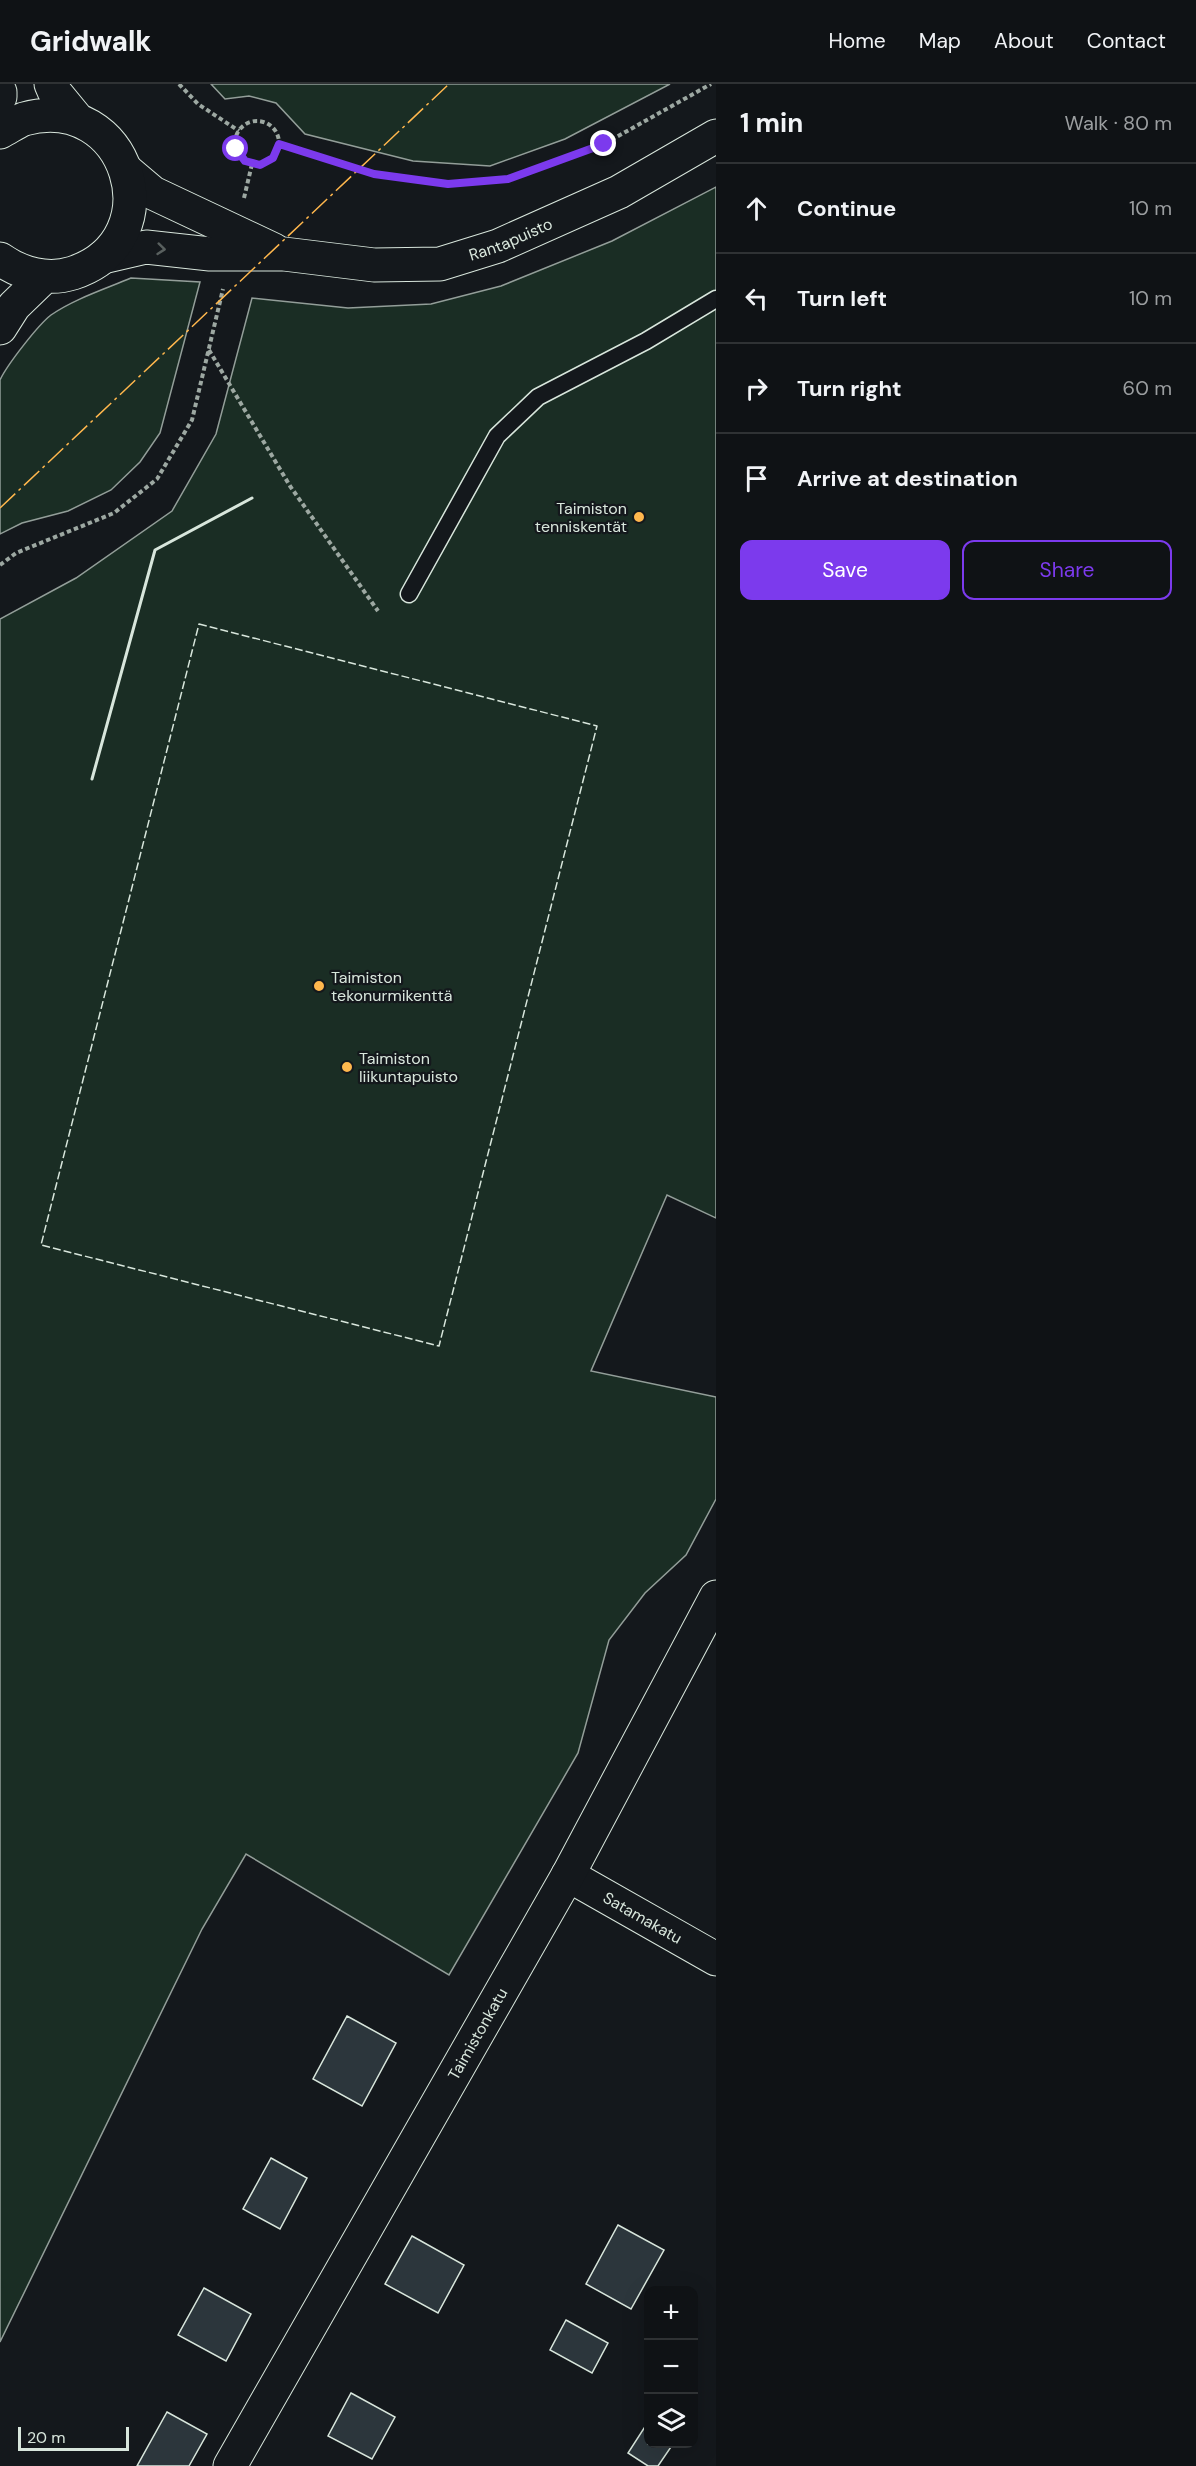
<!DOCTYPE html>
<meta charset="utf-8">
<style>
body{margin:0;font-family:"DM Sans",sans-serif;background:#1d2022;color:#f1f3f6}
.controls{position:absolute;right:18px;bottom:18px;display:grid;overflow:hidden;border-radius:12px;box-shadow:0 6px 24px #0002}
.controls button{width:54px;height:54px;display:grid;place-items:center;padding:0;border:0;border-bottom:2px solid #2f3234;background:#0f1215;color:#f1f3f6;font:30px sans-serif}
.scale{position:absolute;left:18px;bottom:15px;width:111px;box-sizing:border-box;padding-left:6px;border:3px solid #d8e6dc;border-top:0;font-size:16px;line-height:21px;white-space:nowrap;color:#d8e6dc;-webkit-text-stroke:4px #14181c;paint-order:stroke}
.stop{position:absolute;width:18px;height:18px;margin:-14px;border:4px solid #7c3aed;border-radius:50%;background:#fff}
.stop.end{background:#7c3aed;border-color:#fff;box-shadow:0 2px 6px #0008}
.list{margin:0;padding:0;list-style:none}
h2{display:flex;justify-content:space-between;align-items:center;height:78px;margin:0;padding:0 24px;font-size:26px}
h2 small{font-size:20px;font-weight:400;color:#9b9ea0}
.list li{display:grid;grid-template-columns:39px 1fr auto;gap:18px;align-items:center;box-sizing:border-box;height:90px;padding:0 24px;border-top:2px solid #2f3234}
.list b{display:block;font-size:22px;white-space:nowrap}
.list em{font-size:20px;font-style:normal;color:#9b9ea0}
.actions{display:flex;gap:12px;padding:18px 24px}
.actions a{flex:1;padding:14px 0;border:2px solid #7c3aed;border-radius:12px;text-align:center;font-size:21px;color:#7c3aed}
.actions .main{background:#7c3aed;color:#fff}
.icon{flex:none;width:33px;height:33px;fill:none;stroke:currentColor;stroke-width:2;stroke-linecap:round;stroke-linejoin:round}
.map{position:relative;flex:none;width:716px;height:2382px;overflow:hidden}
header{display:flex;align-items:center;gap:36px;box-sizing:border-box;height:84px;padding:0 30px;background:#0f1215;border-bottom:2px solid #2f3234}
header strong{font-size:28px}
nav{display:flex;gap:33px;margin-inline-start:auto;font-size:21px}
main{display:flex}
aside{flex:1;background:#0f1215}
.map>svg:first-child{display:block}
.green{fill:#1a2d24;stroke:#939e99;stroke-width:1.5}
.building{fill:#2c363c;stroke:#d8e6dc;stroke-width:1.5}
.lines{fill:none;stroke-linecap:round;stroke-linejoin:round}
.service-casing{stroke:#d8e6dc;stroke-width:19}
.minor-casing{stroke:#d8e6dc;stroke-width:35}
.tertiary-casing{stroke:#d8e6dc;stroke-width:35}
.secondary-casing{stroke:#d8e6dc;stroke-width:35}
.path{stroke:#9da8a2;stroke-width:4;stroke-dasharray:4.5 3;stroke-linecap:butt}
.service{stroke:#14181c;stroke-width:16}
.minor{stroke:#14181c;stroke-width:33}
.tertiary{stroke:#14181c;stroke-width:33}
.secondary{stroke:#14181c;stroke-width:33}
.fence{stroke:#d8e6dc;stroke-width:1.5;stroke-dasharray:8 3;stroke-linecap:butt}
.wall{stroke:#d8e6dc;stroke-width:3}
.power{stroke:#ffb74d;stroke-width:1.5;stroke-dasharray:21 4.5 3 4.5;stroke-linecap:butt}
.oneway{stroke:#59605f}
.route{stroke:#7c3aed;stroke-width:8}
.poi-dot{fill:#ffb74d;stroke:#14181c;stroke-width:2}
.labels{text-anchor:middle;stroke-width:4.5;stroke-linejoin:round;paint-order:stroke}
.street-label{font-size:16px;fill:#d8e6dc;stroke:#14181c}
.poi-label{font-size:16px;fill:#d8e6dc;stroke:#14181c;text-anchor:start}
</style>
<header>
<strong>Gridwalk</strong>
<nav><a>Home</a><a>Map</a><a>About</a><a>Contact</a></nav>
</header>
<main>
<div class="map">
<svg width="716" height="2382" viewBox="0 0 716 2382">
<rect width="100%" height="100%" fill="#14181c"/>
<path class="green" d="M 211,0 L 670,0 L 565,55 L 490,82 L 413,77 L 305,50 L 276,19 L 249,12 L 225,15 Z
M 716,103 L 716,1134 L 667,1111 L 591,1287 L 716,1313 L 716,1415 L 686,1471 L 645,1509 L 609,1556 L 578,1669 L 449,1891 L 246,1770 L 202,1845 L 0,2258 L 0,535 L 76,494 L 172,427 L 216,350 L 252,214 L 348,224 L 431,220 L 501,202 L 612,157 Z
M 131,194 L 200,198 L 160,349 L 140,378 L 111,406 L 68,427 L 22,439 L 0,450 L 0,296 C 7,281 38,241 51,231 C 74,215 105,205 131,194 Z"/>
<path class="building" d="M 347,1932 L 396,1959 L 362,2022 L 313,1995 Z
M 271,2074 L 307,2094 L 280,2145 L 243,2125 Z
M 618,2141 L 664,2166 L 631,2225 L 586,2200 Z
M 412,2152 L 464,2181 L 438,2229 L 385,2200 Z
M 204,2204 L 251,2230 L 226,2277 L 178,2251 Z
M 566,2236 L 608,2259 L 592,2289 L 550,2266 Z
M 351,2309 L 395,2333 L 372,2375 L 328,2352 Z
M 167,2328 L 207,2350 L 189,2382 L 137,2382 Z
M 648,2338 L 648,2360 L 673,2360 L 658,2382 L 648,2382 L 628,2369 Z"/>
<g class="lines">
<g class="service-casing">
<path id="service" d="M 409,510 L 497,352 L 538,313 L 646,257 L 716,215"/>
</g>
<g class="minor-casing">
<g id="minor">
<path id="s1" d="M 568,1791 L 716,1875"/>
<path id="s2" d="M 230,2382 L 568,1791 L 716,1513"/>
</g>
</g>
<g class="tertiary-casing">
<g id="tertiary">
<path d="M 127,87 L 153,109 L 274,166"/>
<path id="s3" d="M 103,173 L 146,163 L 210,170 L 284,170 L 374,181 L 440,180 L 498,162 L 619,108 L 716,52"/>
</g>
</g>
<g class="secondary-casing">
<path id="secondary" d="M 51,0 L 54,7 L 77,35
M 0,8 L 0,13
M 0,48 C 8,44 16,38 24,35 C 128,6 175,155 73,189 C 48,197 21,190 0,175
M 0,244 L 14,222 L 44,193"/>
</g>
<path class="path" d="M 179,0 L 198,20 L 239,47
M235 59a22 22 0 1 1 44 0a22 22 0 1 1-44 0Z
M 279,60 L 374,90 L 448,100 L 508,95 L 604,60 L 711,0
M 244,114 L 252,80
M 209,266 L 290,402 L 378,527
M 0,481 L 16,469 L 114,429 L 157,395 L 192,336 L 223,205"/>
<use href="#service" class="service"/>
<use href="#minor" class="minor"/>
<use href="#tertiary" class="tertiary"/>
<use href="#secondary" class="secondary"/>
<path class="fence" d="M 199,540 L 597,642 L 439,1262 L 41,1161 Z"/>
<path class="wall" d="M 92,695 L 155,466 L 252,414"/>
<path class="power" d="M 0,424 L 449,0"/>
</g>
<defs><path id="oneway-chevron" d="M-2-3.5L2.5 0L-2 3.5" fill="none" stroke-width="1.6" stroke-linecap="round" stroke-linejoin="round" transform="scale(1.5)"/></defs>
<use class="oneway" href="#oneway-chevron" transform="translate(161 165) rotate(6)"/>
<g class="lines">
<path class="route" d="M 236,65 L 245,77 L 260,81 L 273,74 L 279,60 L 374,90 L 448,100 L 508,95 L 604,60"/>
</g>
<g class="poi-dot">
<circle cx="639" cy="433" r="6"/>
<circle cx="319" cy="902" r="6"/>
<circle cx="347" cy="983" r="6"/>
</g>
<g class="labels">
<g class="street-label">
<text dy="6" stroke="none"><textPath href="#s3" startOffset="414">Rantapuisto</textPath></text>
<text dy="6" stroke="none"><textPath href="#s1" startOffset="86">Satamakatu</textPath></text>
<text dy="6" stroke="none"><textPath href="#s2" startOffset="498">Taimistonkatu</textPath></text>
</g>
<g class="poi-label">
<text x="627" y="430" text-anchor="end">Taimiston<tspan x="627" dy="18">tenniskentät</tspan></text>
<text x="331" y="899">Taimiston<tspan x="331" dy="18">tekonurmikenttä</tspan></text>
<text x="359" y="980">Taimiston<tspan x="359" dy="18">liikuntapuisto</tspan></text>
</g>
</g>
</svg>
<div class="controls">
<button>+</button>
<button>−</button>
<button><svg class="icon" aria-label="layers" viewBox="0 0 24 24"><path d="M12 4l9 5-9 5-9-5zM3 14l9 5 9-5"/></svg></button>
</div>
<div class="scale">20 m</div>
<div class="stop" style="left:236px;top:65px"></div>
<div class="stop end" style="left:604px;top:60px"></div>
</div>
<aside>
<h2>1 min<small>Walk · 80 m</small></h2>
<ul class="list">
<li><svg class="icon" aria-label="ahead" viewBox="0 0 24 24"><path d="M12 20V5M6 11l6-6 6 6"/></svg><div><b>Continue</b></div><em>10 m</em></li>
<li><svg class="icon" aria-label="left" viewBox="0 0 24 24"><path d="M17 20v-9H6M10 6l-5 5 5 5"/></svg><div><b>Turn left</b></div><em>10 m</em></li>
<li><svg class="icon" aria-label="right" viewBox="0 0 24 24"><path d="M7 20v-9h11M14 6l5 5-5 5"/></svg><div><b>Turn right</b></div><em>60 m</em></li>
<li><svg class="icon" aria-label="arrive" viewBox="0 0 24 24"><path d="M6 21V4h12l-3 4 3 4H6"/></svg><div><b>Arrive at destination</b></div></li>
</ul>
<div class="actions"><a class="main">Save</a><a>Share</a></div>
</aside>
</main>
